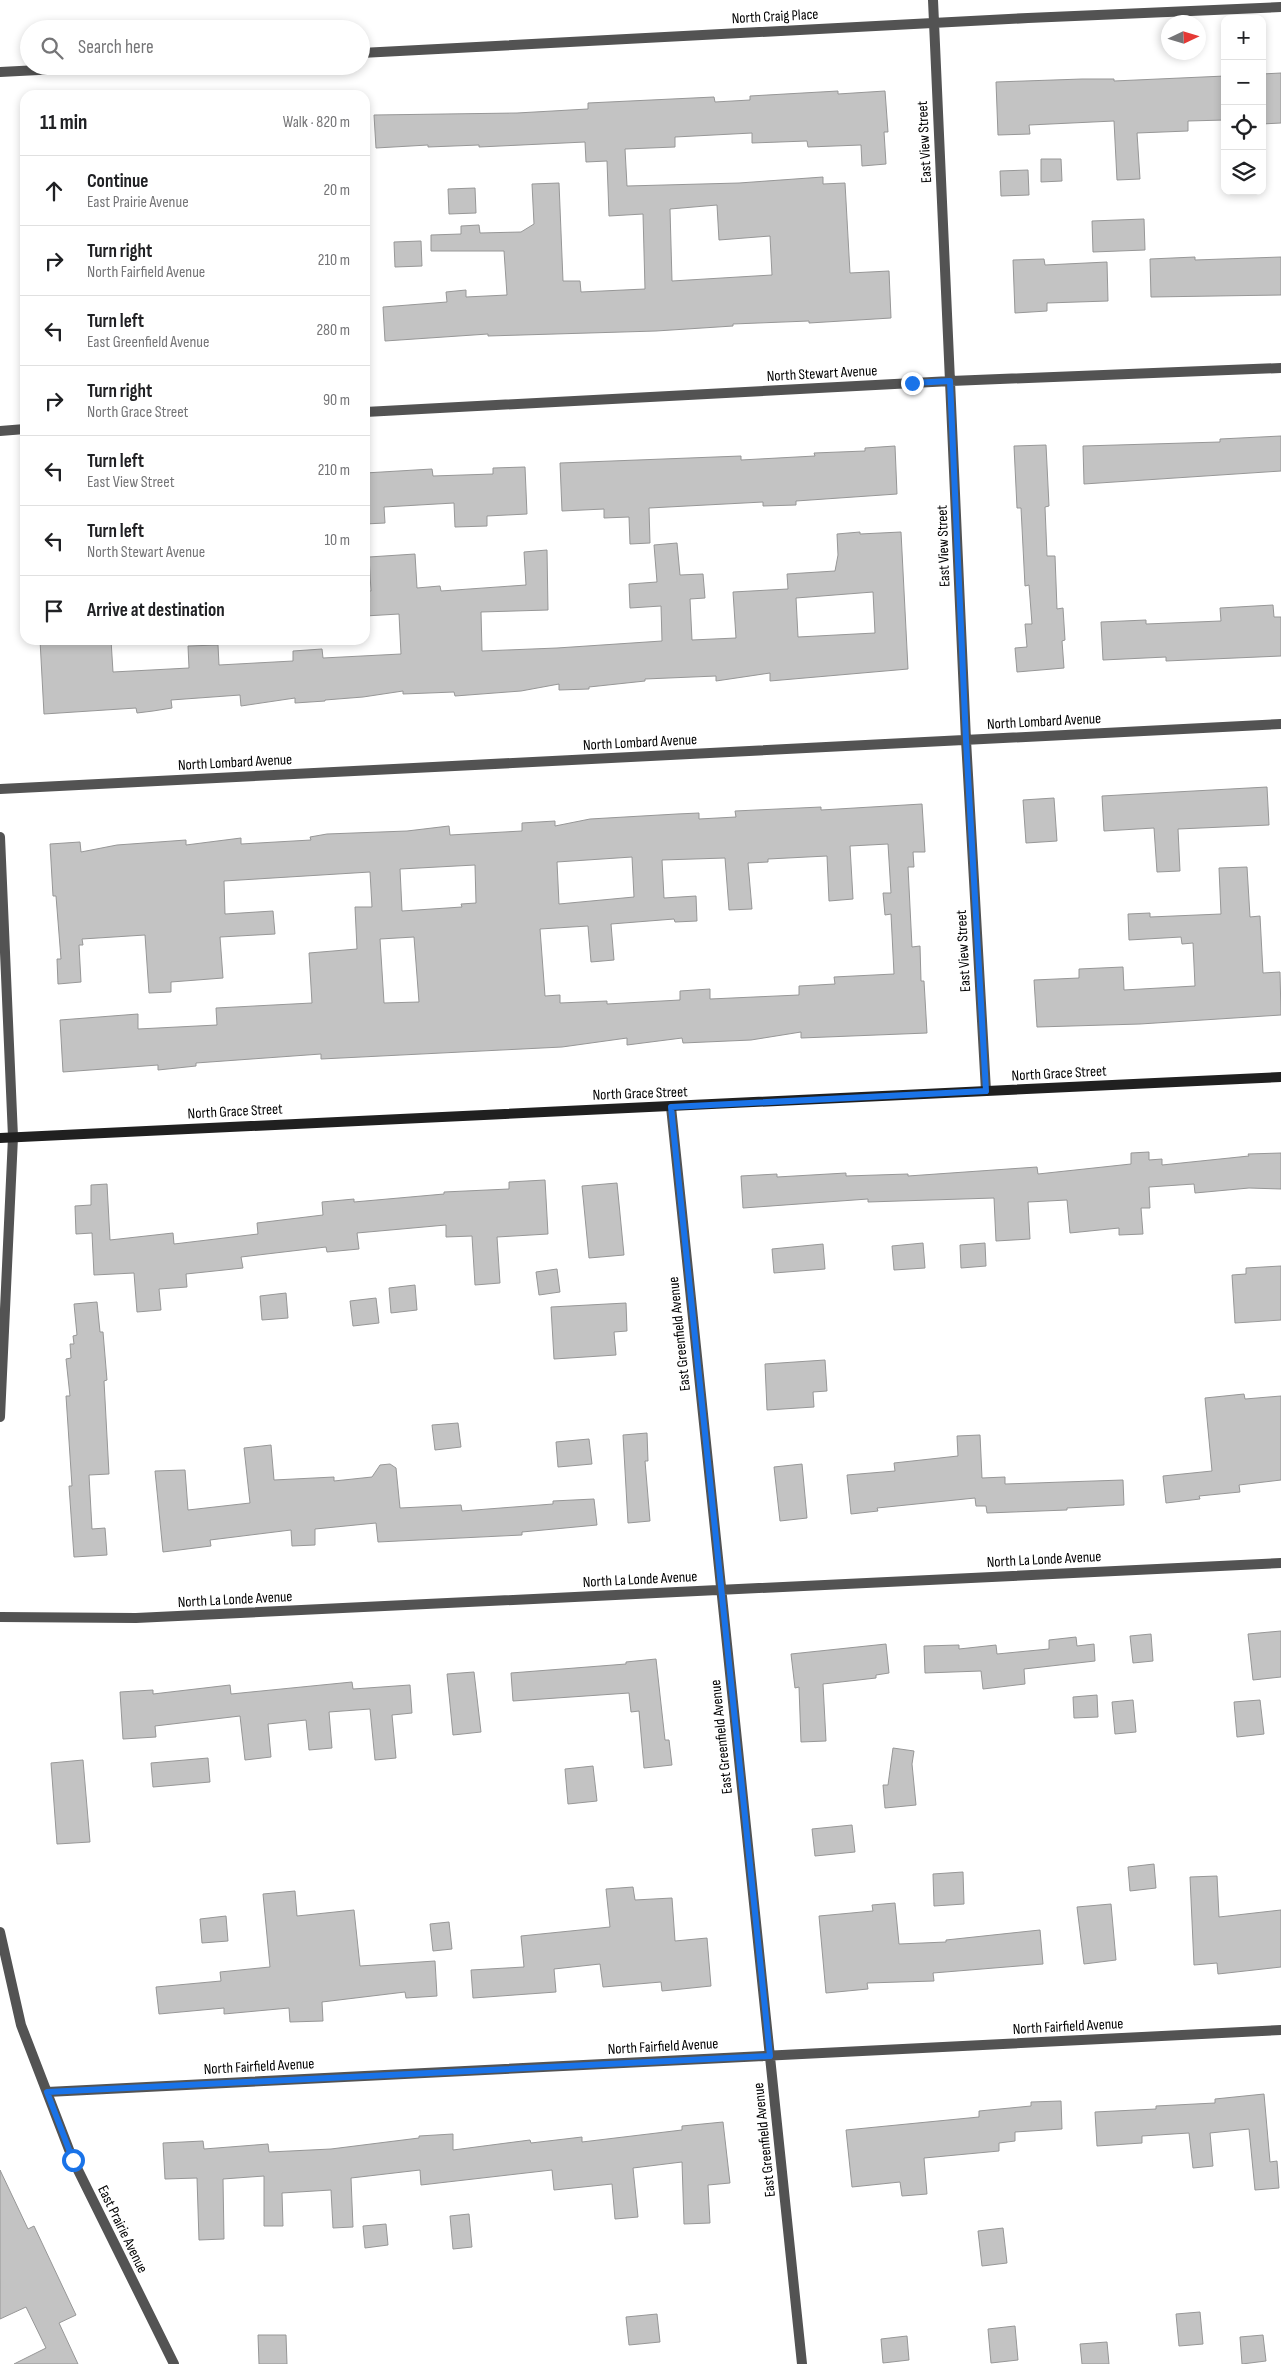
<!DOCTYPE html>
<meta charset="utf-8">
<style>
body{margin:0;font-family:"Sofia Sans Condensed",sans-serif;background:#f6f6f6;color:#202124}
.controls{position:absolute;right:15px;top:15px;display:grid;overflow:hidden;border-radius:10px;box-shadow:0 2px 8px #0003}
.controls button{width:45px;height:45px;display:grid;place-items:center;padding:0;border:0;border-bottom:1px solid #e0e0e0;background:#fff;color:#202124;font:25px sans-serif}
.compass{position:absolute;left:1161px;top:15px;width:45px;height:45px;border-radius:50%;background:#fff;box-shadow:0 2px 8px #0003;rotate:86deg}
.stop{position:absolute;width:15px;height:15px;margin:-11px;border:4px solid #1a73e8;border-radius:50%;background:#fff}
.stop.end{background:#1a73e8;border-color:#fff;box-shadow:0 1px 5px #0008}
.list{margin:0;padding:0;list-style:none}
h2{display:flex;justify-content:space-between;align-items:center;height:65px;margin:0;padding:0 20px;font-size:21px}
h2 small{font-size:16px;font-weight:400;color:#757577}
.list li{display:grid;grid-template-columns:32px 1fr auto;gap:15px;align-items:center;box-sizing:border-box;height:70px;padding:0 20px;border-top:1px solid #e0e0e0}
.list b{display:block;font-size:19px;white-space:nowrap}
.list p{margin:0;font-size:16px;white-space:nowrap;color:#757577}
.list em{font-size:16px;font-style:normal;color:#757577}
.icon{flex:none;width:28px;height:28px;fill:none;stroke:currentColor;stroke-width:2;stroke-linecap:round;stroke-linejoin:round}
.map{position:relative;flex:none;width:1281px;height:2364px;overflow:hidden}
.search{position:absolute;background:#fff;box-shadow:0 2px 8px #0003;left:20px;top:20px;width:350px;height:55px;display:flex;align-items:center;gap:12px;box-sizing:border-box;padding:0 18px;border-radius:28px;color:#757577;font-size:19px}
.panel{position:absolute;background:#fff;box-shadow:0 2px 8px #0003;left:20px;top:90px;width:350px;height:555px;border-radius:15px}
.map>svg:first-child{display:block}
.building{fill:#c3c3c3;stroke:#979797;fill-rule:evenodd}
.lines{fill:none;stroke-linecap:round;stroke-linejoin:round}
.street{stroke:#535353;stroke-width:10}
.secondary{stroke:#202020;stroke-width:10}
.route{stroke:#1a73e8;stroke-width:6}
.labels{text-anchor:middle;stroke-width:4.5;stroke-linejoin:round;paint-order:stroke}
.street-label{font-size:15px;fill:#000;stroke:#fff}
</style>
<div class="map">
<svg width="1281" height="2364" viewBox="0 0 1281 2364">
<rect width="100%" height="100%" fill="#fff"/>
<path class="building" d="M 1281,73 L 1281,123 L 1262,124 L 1262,74 Z
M 1225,76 L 1225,120 L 1188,121 L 1188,131 L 1137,133 L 1140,179 L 1117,180 L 1114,121 L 1029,125 L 1030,134 L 998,135 L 996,82 L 1082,79 L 1114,79 L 1114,81 Z
M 838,91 L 838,94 L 885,91 L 888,132 L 884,132 L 886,164 L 862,166 L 861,145 L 808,147 L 807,141 L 752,143 L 752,133 L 675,137 L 675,147 L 625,149 L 627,186 L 739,183 L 823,177 L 823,184 L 845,183 L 850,273 L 889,271 L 891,318 L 809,323 L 809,321 L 733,324 L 733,326 L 656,331 L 488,336 L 488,334 L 385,341 L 383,307 L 447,302 L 446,292 L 466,290 L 466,297 L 507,295 L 504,251 L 431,251 L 431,235 L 461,234 L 461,226 L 479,225 L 480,233 L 521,232 L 534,224 L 532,184 L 559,183 L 563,281 L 580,281 L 581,292 L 645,289 L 643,214 L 609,216 L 607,161 L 586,162 L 585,142 L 479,147 L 479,145 L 428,147 L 428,145 L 376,148 L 374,115 L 517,113 L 588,109 L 588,103 L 714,97 L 715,102 L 750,100 L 750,96 ZM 717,205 L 719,240 L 770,236 L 772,275 L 672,281 L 670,209 Z
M 1041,159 L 1061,159 L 1062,181 L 1041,182 Z
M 1028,170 L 1029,195 L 1001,196 L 1000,171 Z
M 475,188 L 476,213 L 449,214 L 448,189 Z
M 1144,219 L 1145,250 L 1093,252 L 1092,221 Z
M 421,241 L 422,266 L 395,267 L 394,242 Z
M 1195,257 L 1195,260 L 1281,257 L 1281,295 L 1151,297 L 1150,259 Z
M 1044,259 L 1045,265 L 1107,262 L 1108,301 L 1047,303 L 1047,311 L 1015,313 L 1013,260 Z
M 1281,436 L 1281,471 L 1084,484 L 1083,446 L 1220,442 L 1220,439 Z
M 1046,445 L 1049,506 L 1045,507 L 1047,556 L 1055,556 L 1057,609 L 1063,608 L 1065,640 L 1062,641 L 1064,668 L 1017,672 L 1015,648 L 1027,647 L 1025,624 L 1032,624 L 1029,585 L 1025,586 L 1021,508 L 1017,508 L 1014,446 Z
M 895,446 L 897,494 L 796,501 L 796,505 L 763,506 L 763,502 L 649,508 L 650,543 L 630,544 L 629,517 L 604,518 L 604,509 L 562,511 L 560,463 L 741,456 L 741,460 L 815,456 L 814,453 L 865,451 L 865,448 Z
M 525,467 L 527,514 L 487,516 L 487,526 L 455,527 L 454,503 L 384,507 L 385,523 L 365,524 L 365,473 L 432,469 L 433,476 L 493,474 L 493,468 Z
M 860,532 L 860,534 L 901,532 L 908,669 L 770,681 L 770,673 L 716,681 L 716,676 L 645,679 L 645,681 L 589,687 L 589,689 L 559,690 L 559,684 L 521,691 L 455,696 L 454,692 L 403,694 L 403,691 L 363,697 L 325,700 L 325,701 L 295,703 L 295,698 L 241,706 L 240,695 L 171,700 L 172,708 L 153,711 L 137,713 L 136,708 L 44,714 L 40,640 L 111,640 L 113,672 L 189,668 L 188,646 L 218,645 L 219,665 L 293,661 L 293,651 L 322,649 L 323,658 L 401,654 L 399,614 L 365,616 L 365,591 L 371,591 L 369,557 L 415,554 L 417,588 L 440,586 L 441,591 L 526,585 L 524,552 L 547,550 L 548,610 L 481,612 L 482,651 L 557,648 L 662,641 L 661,606 L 630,608 L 629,584 L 657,582 L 654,545 L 677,543 L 680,575 L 703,574 L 705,598 L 690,599 L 692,640 L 736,638 L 733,592 L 788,589 L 787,574 L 835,571 L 838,555 L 837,534 ZM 873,592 L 875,633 L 798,637 L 796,598 Z
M 1273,605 L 1274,617 L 1281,617 L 1281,656 L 1166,661 L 1166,657 L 1103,660 L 1101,622 L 1146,620 L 1146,624 L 1221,621 L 1220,608 Z
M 1267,787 L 1269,825 L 1178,829 L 1180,871 L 1157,872 L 1154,828 L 1104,831 L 1102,796 Z
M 1054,798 L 1057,841 L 1026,843 L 1023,800 Z
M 922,804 L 925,852 L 913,852 L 914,867 L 908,867 L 912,947 L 920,946 L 921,981 L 924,981 L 927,1033 L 801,1038 L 801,1032 L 751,1040 L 683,1043 L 682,1038 L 627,1045 L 627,1038 L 562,1047 L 321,1059 L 321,1054 L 196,1063 L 196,1066 L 158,1070 L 158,1065 L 63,1072 L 60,1020 L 138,1014 L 138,1029 L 217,1025 L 216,1008 L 312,1003 L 309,953 L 357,949 L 355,907 L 372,907 L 370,872 L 224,881 L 225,914 L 273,911 L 275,934 L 220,937 L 223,978 L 171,982 L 171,992 L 149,993 L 145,935 L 82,939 L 83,945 L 79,945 L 81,982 L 58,984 L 57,959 L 61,959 L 56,896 L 53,896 L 50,844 L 80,842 L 81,852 L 117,845 L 186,840 L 186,845 L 241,838 L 241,844 L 311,840 L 310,837 L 327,834 L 407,831 L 449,826 L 450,835 L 522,831 L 522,823 L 555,821 L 555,826 L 590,819 L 677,814 L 699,813 L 699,819 L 736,817 L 735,811 L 821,807 L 821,810 ZM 888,844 L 891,893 L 883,893 L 885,915 L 891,914 L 894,974 L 834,977 L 835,984 L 799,986 L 799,995 L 710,999 L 710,989 L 680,991 L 680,1000 L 607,1004 L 607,1001 L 560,1003 L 560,995 L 545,996 L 540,929 L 588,926 L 591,962 L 614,960 L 611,924 L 674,919 L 675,922 L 697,921 L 696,896 L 664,898 L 662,860 L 725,858 L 729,910 L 752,909 L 748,863 L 768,862 L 768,859 L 827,856 L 829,901 L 853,899 L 850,846 ZM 632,857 L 634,897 L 559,904 L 557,862 ZM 475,865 L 476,903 L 461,904 L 462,907 L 402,911 L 400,869 ZM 414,937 L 419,1002 L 384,1003 L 380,939 Z
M 1247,867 L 1250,917 L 1260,916 L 1263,973 L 1280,972 L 1281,1015 L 1140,1024 L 1037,1027 L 1034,980 L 1079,978 L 1079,969 L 1123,967 L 1124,990 L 1195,986 L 1193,943 L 1182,944 L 1181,937 L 1129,940 L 1128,914 L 1150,913 L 1150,917 L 1221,914 L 1219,868 Z
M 1149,1152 L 1149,1160 L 1162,1159 L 1162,1165 L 1249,1156 L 1248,1154 L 1281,1153 L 1281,1189 L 1249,1188 L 1195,1193 L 1194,1184 L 1149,1187 L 1150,1208 L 1141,1208 L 1143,1234 L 1119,1235 L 1119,1228 L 1070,1233 L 1067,1200 L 1028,1202 L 1030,1239 L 996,1241 L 994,1198 L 868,1202 L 868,1199 L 743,1208 L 741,1176 L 777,1174 L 777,1177 L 846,1173 L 846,1176 L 908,1174 L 908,1176 L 1037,1167 L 1038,1174 L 1131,1164 L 1131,1153 Z
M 545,1180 L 548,1234 L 497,1237 L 500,1283 L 475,1285 L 472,1236 L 446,1237 L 446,1225 L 357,1233 L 359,1249 L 327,1252 L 326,1247 L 241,1257 L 243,1268 L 186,1274 L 187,1287 L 159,1289 L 161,1310 L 137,1312 L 134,1273 L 94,1275 L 92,1233 L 76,1234 L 75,1206 L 91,1205 L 91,1185 L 107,1184 L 110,1240 L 173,1233 L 174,1244 L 258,1234 L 257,1223 L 323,1215 L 322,1202 L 354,1199 L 354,1202 L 444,1194 L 444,1192 L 509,1189 L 509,1182 Z
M 617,1183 L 624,1255 L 589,1258 L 582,1186 Z
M 923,1243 L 925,1268 L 894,1270 L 892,1246 Z
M 985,1243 L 986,1266 L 961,1268 L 960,1245 Z
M 823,1244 L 825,1269 L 774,1273 L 772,1249 Z
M 1281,1266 L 1281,1320 L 1235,1323 L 1232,1275 L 1246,1274 L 1246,1268 Z
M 557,1269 L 560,1292 L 539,1295 L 536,1272 Z
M 415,1285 L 417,1310 L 391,1313 L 389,1288 Z
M 286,1293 L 288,1318 L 262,1320 L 260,1296 Z
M 376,1298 L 379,1323 L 353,1326 L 350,1301 Z
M 97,1302 L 100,1332 L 103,1332 L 107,1380 L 104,1381 L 109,1474 L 89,1475 L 92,1529 L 105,1528 L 107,1555 L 74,1557 L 69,1486 L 72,1486 L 66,1396 L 70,1396 L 66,1359 L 71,1358 L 70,1344 L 74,1344 L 73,1336 L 77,1335 L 74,1304 Z
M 626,1303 L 627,1331 L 614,1332 L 616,1355 L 554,1359 L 551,1307 Z
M 825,1360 L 827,1391 L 813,1392 L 814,1407 L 767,1410 L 765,1364 Z
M 1244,1394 L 1245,1399 L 1281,1396 L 1281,1480 L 1239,1485 L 1240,1492 L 1199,1496 L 1200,1499 L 1166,1503 L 1163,1476 L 1212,1471 L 1205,1398 Z
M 458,1423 L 461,1447 L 435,1450 L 432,1425 Z
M 647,1433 L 648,1461 L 645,1461 L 650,1521 L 628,1523 L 623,1435 Z
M 980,1435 L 982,1478 L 1005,1477 L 1005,1484 L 1123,1480 L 1124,1505 L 1067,1508 L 1067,1510 L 987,1513 L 986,1506 L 976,1506 L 975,1498 L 877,1508 L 878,1511 L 851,1514 L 847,1475 L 895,1471 L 894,1463 L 958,1456 L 957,1436 Z
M 589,1439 L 592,1464 L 558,1467 L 556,1442 Z
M 271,1445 L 274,1480 L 334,1477 L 334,1481 L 372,1477 L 380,1465 L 390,1464 L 396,1468 L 400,1508 L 461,1505 L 462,1511 L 553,1504 L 553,1501 L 594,1499 L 597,1525 L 522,1532 L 522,1535 L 378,1542 L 376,1523 L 315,1529 L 315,1545 L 292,1546 L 291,1530 L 210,1540 L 211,1546 L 163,1552 L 155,1471 L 185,1470 L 188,1510 L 250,1503 L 244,1448 Z
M 802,1464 L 807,1518 L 780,1521 L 774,1467 Z
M 1281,1631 L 1281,1677 L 1253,1680 L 1248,1634 Z
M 1151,1634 L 1153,1661 L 1133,1663 L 1130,1636 Z
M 1076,1637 L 1077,1646 L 1094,1644 L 1095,1661 L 1024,1669 L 1025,1684 L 983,1689 L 981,1671 L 925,1673 L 924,1646 L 959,1645 L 959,1649 L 996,1645 L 997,1654 L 1049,1649 L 1049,1640 Z
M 886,1644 L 889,1673 L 876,1675 L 876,1678 L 823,1684 L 826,1741 L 801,1742 L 799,1687 L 795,1688 L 791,1654 Z
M 656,1659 L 665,1740 L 669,1740 L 672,1765 L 644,1768 L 639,1711 L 631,1712 L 629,1693 L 513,1701 L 511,1673 L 626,1664 L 626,1662 Z
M 474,1672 L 481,1732 L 453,1735 L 447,1674 Z
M 352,1682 L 353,1689 L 410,1685 L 412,1713 L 392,1715 L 396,1758 L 375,1760 L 370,1709 L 329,1712 L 332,1748 L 309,1750 L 306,1720 L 268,1724 L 271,1757 L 245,1760 L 240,1716 L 155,1726 L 156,1737 L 123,1739 L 120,1692 L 153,1690 L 153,1694 L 230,1685 L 231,1694 Z
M 1097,1695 L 1098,1717 L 1074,1718 L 1073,1697 Z
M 1133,1700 L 1136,1732 L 1115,1734 L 1112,1702 Z
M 1260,1700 L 1264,1734 L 1237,1737 L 1234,1702 Z
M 893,1748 L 914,1751 L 912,1764 L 916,1805 L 885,1808 L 883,1785 L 888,1785 Z
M 208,1758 L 210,1782 L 153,1787 L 151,1763 Z
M 83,1760 L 90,1842 L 57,1844 L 51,1763 Z
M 593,1766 L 597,1801 L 568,1804 L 565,1769 Z
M 852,1825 L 855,1852 L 815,1856 L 812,1829 Z
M 1154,1864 L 1156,1888 L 1130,1891 L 1128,1867 Z
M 963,1872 L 964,1904 L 934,1906 L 933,1874 Z
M 1217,1876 L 1219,1917 L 1281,1910 L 1281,1967 L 1218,1974 L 1217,1963 L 1194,1965 L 1190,1877 Z
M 633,1887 L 635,1900 L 672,1898 L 675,1941 L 707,1938 L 711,1986 L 662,1991 L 661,1982 L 603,1987 L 600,1964 L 554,1969 L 556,1992 L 473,1998 L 471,1970 L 524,1967 L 521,1936 L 610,1927 L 606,1889 Z
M 295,1891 L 297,1916 L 354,1910 L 360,1966 L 435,1961 L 437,1996 L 406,1998 L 405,1992 L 322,2002 L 323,2021 L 290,2022 L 289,2008 L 224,2014 L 224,2008 L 159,2014 L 156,1987 L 221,1981 L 220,1972 L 270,1967 L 263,1894 Z
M 895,1903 L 899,1944 L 946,1942 L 946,1940 L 1040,1930 L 1043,1964 L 933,1973 L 934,1981 L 867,1983 L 868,1989 L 826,1993 L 819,1916 L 873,1911 L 872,1905 Z
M 1111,1904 L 1116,1960 L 1084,1964 L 1077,1907 Z
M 226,1916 L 228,1941 L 202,1943 L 200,1919 Z
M 449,1922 L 452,1949 L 433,1951 L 430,1924 Z
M 1264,2094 L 1270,2162 L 1277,2161 L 1279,2188 L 1255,2190 L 1249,2129 L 1210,2133 L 1213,2166 L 1193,2168 L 1189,2133 L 1142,2136 L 1142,2143 L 1097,2146 L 1095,2112 L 1156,2109 L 1156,2106 L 1215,2103 L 1215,2099 Z
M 1061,2101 L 1062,2129 L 1015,2132 L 1015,2141 L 999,2143 L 999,2151 L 924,2158 L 927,2194 L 902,2196 L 900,2182 L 852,2187 L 846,2130 L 979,2117 L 979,2111 L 1031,2106 L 1031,2102 Z
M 723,2122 L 730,2183 L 708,2185 L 710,2223 L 684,2224 L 682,2162 L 633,2168 L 638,2217 L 615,2219 L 612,2184 L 554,2190 L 552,2170 L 421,2185 L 420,2170 L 351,2178 L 353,2227 L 333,2228 L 331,2190 L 282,2193 L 283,2226 L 264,2226 L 264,2176 L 223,2179 L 224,2239 L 199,2240 L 197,2178 L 165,2179 L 163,2143 L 203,2141 L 204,2149 L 268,2144 L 269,2152 L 331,2149 L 419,2138 L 419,2136 L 453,2134 L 453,2150 L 530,2140 L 531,2143 L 582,2137 L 582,2142 L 682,2130 L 682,2126 Z
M 0,2170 L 28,2229 L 34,2226 L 76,2315 L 59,2323 L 78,2364 L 14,2364 L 46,2348 L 26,2307 L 0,2319 Z
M 469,2214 L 472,2247 L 453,2249 L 450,2216 Z
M 386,2224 L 388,2245 L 365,2248 L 363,2226 Z
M 1003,2228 L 1007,2263 L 982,2266 L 978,2231 Z
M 1200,2312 L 1203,2344 L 1179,2346 L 1176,2314 Z
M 657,2314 L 660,2342 L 629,2345 L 626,2317 Z
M 1015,2326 L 1018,2360 L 991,2363 L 988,2329 Z
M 258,2335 L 286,2335 L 287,2364 L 259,2364 Z
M 1263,2335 L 1266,2361 L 1242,2364 L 1240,2337 Z
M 907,2336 L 909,2360 L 883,2363 L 881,2339 Z
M 1107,2342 L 1109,2364 L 1082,2364 L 1080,2344 Z"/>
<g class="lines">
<path class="street" d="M 933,0 L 966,740 L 986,1091
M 361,53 L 1028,18 L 1281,7
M 0,72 L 116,66
M 365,412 L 951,381 L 1281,368
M 0,431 L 25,429
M 0,789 L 1281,724
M 0,837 L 13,1137 L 0,1417
M 671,1107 L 802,2364
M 0,1617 L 136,1618 L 1281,1563
M 0,1932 L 21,2025 L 73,2160 L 174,2364
M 47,2092 L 1281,2030"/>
<path class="secondary" d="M 0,1138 L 1281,1077"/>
</g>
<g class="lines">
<path class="route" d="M 73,2160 L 47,2092 L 770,2056 L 671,1107 L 986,1091 L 966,740 L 950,381 L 912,383"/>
</g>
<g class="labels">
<g class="street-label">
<text transform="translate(775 16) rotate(-3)" y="5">North Craig Place</text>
<text transform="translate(924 142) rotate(-93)" y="5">East View Street</text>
<text transform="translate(822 373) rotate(-3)" y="5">North Stewart Avenue</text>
<text transform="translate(943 546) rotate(-92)" y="5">East View Street</text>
<text transform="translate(1044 721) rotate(-3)" y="5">North Lombard Avenue</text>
<text transform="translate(640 742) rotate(-3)" y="5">North Lombard Avenue</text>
<text transform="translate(235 762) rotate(-3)" y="5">North Lombard Avenue</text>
<text transform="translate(963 951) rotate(-93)" y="5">East View Street</text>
<text transform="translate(1059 1073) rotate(-3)" y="5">North Grace Street</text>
<text transform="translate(640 1093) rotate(-2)" y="5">North Grace Street</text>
<text transform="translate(235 1111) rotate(-3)" y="5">North Grace Street</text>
<text transform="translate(679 1334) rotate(-96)" y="5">East Greenfield Avenue</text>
<text transform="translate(1044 1559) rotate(-3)" y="5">North La Londe Avenue</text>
<text transform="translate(640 1579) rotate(-3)" y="5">North La Londe Avenue</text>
<text transform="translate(235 1599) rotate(-3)" y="5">North La Londe Avenue</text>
<text transform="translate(721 1737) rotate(-96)" y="5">East Greenfield Avenue</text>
<text transform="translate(1068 2026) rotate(-3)" y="5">North Fairfield Avenue</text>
<text transform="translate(663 2046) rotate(-3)" y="5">North Fairfield Avenue</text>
<text transform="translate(259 2066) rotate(-3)" y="5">North Fairfield Avenue</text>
<text transform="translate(764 2140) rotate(-96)" y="5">East Greenfield Avenue</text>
<text transform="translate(123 2229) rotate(64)" y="5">East Prairie Avenue</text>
</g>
</g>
</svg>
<div class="controls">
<button>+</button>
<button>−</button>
<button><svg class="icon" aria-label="locate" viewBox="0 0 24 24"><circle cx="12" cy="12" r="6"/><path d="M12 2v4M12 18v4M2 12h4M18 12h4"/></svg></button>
<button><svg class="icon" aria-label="layers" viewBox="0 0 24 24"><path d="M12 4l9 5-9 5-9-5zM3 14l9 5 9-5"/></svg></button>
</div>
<svg class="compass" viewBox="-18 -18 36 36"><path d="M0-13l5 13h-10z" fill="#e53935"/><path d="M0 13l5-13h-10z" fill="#757577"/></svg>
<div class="stop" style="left:73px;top:2160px"></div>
<div class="stop end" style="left:912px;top:383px"></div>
<div class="search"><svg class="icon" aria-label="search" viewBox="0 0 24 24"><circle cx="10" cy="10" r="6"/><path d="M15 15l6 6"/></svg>Search here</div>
<section class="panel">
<h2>11 min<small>Walk · 820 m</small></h2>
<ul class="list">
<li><svg class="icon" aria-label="ahead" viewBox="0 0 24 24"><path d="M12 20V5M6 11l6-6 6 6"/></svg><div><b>Continue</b><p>East Prairie Avenue</p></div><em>20 m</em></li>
<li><svg class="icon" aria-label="right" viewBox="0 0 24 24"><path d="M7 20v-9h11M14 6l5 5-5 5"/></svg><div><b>Turn right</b><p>North Fairfield Avenue</p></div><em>210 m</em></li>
<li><svg class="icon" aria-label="left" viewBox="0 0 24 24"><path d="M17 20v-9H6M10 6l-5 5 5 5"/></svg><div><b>Turn left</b><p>East Greenfield Avenue</p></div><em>280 m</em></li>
<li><svg class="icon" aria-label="right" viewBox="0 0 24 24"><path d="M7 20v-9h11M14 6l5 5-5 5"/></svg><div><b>Turn right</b><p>North Grace Street</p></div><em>90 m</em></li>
<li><svg class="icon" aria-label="left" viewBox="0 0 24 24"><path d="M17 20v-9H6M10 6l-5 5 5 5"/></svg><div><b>Turn left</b><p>East View Street</p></div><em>210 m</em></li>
<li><svg class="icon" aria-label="left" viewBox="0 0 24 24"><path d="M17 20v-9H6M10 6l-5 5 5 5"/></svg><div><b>Turn left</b><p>North Stewart Avenue</p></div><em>10 m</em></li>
<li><svg class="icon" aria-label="arrive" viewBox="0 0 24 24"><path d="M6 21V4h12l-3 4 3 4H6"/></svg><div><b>Arrive at destination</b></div></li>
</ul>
</section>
</div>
